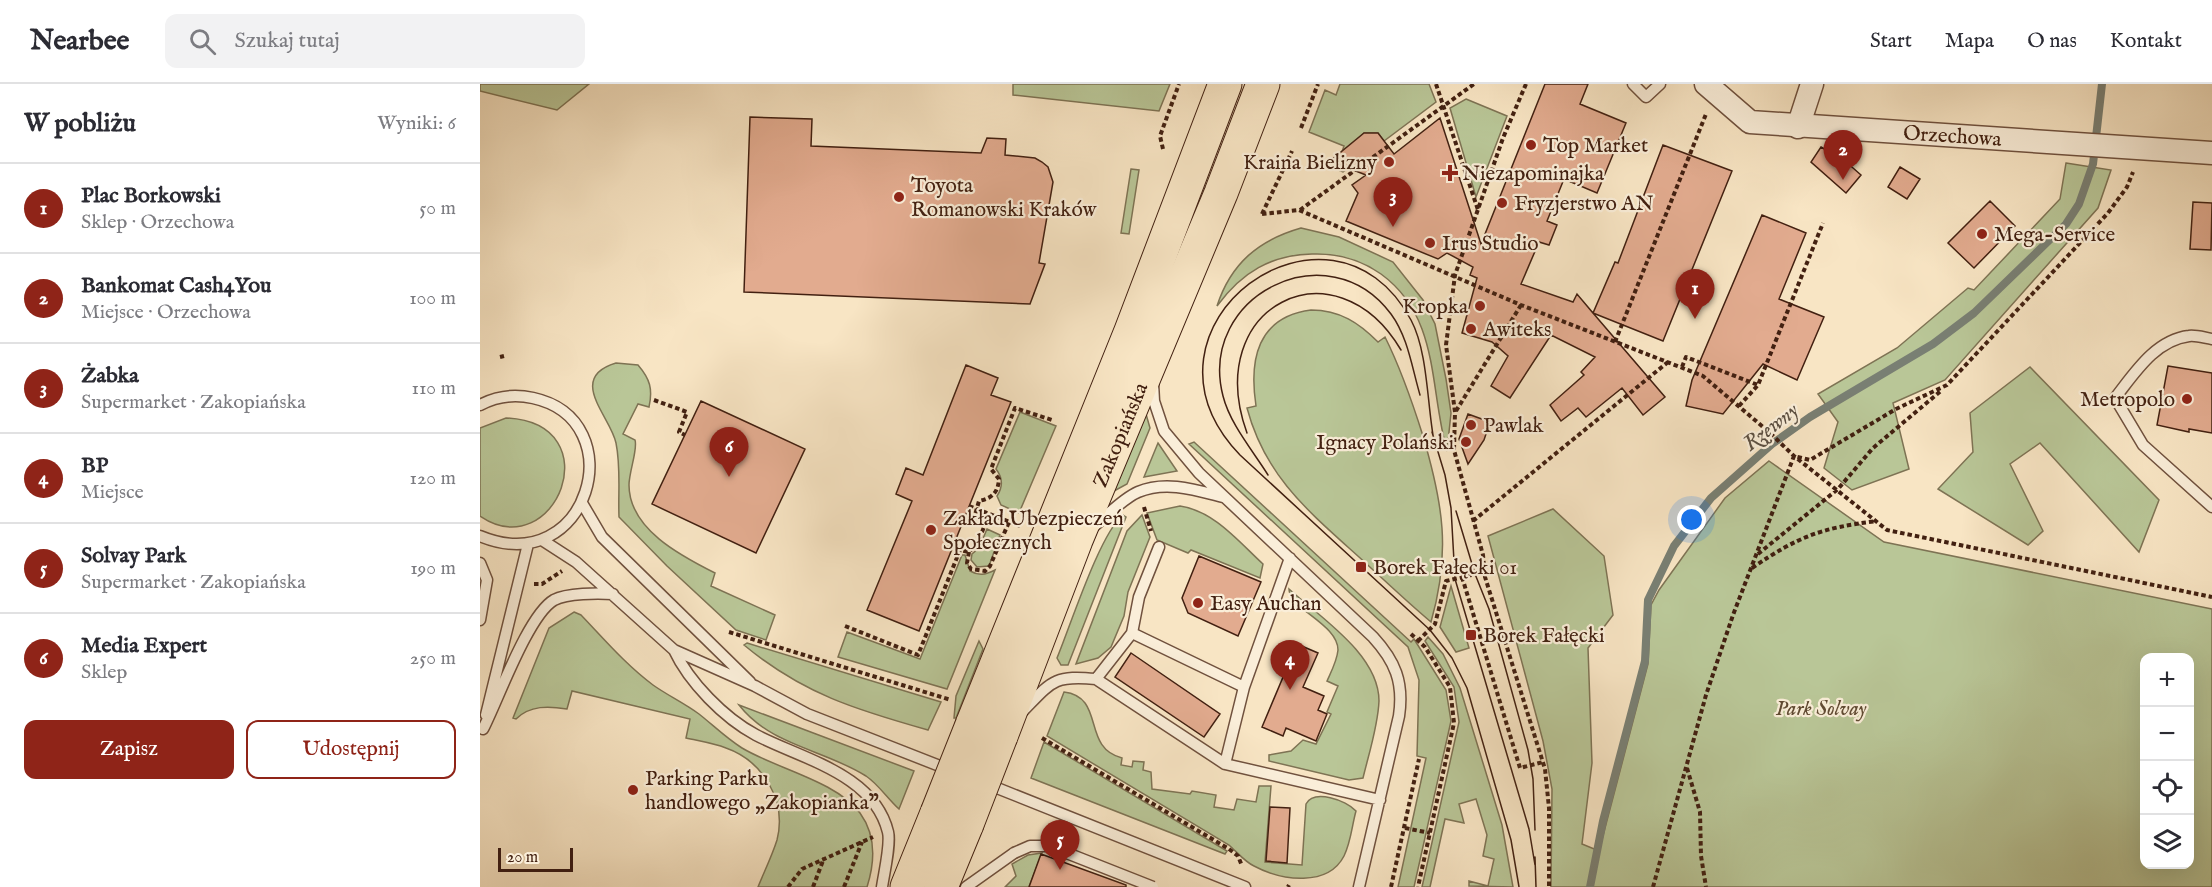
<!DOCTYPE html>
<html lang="pl">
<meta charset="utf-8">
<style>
body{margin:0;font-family:"IM FELL English",serif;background:#f2f2f3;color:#2b2b33}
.controls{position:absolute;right:18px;bottom:18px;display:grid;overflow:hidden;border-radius:12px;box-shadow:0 6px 24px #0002}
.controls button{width:54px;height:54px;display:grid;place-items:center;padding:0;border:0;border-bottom:2px solid #e1e1e2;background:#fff;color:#2b2b33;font:30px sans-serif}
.scale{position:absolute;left:18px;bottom:15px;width:75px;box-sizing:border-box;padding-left:6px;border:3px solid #422011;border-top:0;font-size:16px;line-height:21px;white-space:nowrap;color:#422011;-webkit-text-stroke:4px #faeed9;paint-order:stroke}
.you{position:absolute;left:1212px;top:436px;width:21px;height:21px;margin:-15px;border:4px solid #fff;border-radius:50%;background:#1a73e8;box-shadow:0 0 0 9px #1a73e833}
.badge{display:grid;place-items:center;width:39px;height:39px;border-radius:50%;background:#8f2418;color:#fff;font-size:20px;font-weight:700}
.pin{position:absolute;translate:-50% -50px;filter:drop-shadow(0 2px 3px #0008)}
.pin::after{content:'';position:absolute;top:32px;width:21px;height:18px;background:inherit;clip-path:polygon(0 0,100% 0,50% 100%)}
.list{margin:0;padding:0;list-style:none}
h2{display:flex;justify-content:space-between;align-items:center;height:78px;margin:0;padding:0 24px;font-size:26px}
h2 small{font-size:20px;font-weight:400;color:#7c7c81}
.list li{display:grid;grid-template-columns:39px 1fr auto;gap:18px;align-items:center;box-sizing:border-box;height:90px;padding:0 24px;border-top:2px solid #e1e1e2}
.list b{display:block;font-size:22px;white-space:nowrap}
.list p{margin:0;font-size:20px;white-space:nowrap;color:#7c7c81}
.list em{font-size:20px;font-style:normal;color:#7c7c81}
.actions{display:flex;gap:12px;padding:18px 24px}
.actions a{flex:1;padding:14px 0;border:2px solid #8f2418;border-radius:12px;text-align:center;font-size:21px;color:#8f2418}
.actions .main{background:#8f2418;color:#fff}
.icon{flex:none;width:33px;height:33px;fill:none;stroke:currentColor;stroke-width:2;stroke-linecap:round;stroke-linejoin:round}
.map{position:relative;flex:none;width:1732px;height:803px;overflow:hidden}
header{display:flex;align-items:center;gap:36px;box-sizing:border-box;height:84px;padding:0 30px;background:#fff;border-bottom:2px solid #e1e1e2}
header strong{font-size:28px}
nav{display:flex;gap:33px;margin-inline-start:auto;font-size:21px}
.search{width:420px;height:54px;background:#f2f2f3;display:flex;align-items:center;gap:15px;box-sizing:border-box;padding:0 21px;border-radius:12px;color:#7c7c81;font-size:22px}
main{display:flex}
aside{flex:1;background:#fff}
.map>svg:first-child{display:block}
.green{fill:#b9c697;stroke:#7e7354;stroke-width:1.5;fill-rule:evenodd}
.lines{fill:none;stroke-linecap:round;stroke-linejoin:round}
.stream{stroke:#797f73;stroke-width:8}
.building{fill:#e2ab8f;stroke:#422011;stroke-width:1.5}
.service-casing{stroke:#70513e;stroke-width:13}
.minor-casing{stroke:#70513e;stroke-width:25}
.primary-casing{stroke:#422011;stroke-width:35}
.path{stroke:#422011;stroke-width:4;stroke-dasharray:4.5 3;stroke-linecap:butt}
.service{stroke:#faeed9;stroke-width:10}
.minor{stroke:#faeed9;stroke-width:22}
.primary{stroke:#f8e5c4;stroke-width:33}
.tram{stroke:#422011;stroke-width:1.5}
.service-bridge-casing{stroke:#70513e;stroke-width:13;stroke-linecap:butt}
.primary-bridge-casing{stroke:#422011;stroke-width:35;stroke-linecap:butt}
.service-bridge{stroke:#faeed9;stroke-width:10}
.primary-bridge{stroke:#f8e5c4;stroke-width:33}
.poi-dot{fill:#8f2418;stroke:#faeed9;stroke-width:2}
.labels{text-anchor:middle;stroke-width:4.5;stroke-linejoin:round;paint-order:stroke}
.street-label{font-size:21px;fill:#422011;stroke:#faeed9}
.poi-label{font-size:21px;fill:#422011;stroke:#faeed9;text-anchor:start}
.park-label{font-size:21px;font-style:italic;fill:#604a32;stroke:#faeed9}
.water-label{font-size:22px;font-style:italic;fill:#5d5042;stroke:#faeed9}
</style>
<header>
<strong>Nearbee</strong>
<div class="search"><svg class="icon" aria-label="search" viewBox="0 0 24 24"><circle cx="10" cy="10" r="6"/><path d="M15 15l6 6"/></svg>Szukaj tutaj</div>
<nav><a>Start</a><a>Mapa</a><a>O nas</a><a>Kontakt</a></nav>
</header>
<main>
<aside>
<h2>W pobliżu<small>Wyniki: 6</small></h2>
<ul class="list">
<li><span class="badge">1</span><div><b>Plac Borkowski</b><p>Sklep · Orzechowa</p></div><em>50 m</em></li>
<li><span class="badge">2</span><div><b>Bankomat Cash4You</b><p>Miejsce · Orzechowa</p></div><em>100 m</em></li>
<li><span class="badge">3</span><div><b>Żabka</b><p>Supermarket · Zakopiańska</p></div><em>110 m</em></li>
<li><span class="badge">4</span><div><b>BP</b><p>Miejsce</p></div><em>120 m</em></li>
<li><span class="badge">5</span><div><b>Solvay Park</b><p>Supermarket · Zakopiańska</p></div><em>190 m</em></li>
<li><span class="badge">6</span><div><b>Media Expert</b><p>Sklep</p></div><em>250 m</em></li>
</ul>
<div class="actions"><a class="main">Zapisz</a><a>Udostępnij</a></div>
</aside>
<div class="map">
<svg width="1732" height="803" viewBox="0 0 1732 803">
<rect width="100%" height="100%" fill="#f8e5c4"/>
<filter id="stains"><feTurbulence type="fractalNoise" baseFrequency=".00333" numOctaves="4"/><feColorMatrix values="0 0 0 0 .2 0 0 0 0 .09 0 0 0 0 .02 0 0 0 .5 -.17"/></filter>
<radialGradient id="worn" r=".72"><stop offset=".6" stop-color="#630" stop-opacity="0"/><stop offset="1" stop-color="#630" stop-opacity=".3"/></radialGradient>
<path class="green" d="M 0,0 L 109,0 L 77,26 L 0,7 Z
M 533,0 L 690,0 L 679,27 L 533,11 Z
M 860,0 L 949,0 L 956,18 L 904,57 L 898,49 L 884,49 L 881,52 L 892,67 L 863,88 L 856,85 L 864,62 L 829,48 L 845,6 L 856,11 Z
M 986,15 L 1027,32 L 996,113 L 970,24 Z
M 1586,79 L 1631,86 L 1618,124 L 1465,296 L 1413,319 L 1429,385 L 1372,406 L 1344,384 L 1358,338 L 1338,310 L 1417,264 L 1488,204 L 1494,206 L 1580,115 Z
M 651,85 L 659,86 L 649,150 L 641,149 Z
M 821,144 L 859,153 L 913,178 L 943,216 L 955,240 L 966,295 L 971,329 L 967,367 C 949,303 960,233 901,190 C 880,175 858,169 832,170 C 791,171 762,188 737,222 C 751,179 779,156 821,144 Z
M 831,226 C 860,226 879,239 898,258 L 905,253 C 921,285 932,317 943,352 C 963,420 971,468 951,538 C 926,517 902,494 879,473 C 828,427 785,392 767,324 L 776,322 C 769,276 777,233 831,226 Z
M 136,279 L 158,281 C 170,295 173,305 169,323 L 158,320 L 143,350 L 155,356 C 158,365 149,388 149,401 C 149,445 201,472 235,489 L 231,502 L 295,531 L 286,556 L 256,546 L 187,482 L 139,433 C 138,409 141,383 136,359 C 131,333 86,294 136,279 Z
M 1550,283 L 1679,416 L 1659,468 L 1560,359 L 1530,380 L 1563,447 L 1548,461 L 1458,405 L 1493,368 L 1490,329 Z
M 540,328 L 576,342 L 539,429 L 521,421 L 517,412 C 523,403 523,394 516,385 Z
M 666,330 L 670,344 L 647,400 L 634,407 Z
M 26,334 C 133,339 75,483 0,432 L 0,344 Z
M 714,358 L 931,558 L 934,555 L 966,606 L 971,637 L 934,803 L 918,803 L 946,674 L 937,672 L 939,596 L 928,563 L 709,360 Z
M 678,359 L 697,387 L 664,393 Z
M 1289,377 L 1404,458 L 1732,525 L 1732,803 L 1071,803 L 1072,705 L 1063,657 L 1008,452 L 1073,425 L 1124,472 L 1133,531 L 1108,564 L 1112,679 L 1102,760 L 1119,767 L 1168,580 L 1171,521 L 1179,506 L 1245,414 ZM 1664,574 L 1710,574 L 1710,780 L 1664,780 Z
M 700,422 C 734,427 758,457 783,480 L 780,494 L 711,466 L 708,469 L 677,456 L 667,429 Z
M 643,431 L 646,433 L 588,581 L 581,581 L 577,574 C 590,543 620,449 643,431 Z
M 662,431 L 670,453 L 648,508 L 644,532 L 631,563 L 618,574 L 596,580 L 647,447 Z
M 507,445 L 520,451 L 509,482 L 497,483 L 491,476 L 492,470 L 499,464 Z
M 482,471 L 485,471 L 490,487 C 499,492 505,491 515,486 L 467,605 L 358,573 L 367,548 L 440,575 Z
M 971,502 L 989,564 L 976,568 L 960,543 Z
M 809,505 C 841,534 899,571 899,617 C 898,642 889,669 883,694 L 869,696 L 789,677 L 789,671 L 811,667 L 823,656 L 836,660 L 851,630 L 847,628 L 858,602 L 847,597 C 851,588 857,577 858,566 C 858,540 809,525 809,505 Z
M 94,528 L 101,531 C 124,555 146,581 173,601 C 187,611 204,619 219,630 C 233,641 246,654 262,664 C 297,685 356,697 380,729 C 396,751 395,778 387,803 L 278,803 C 284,788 292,772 297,756 C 307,717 283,677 246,664 C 233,659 219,657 206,654 L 210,635 L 92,607 L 87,625 C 69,622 50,621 36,635 L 33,634 L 69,544 Z
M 948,553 L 963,570 L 980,604 L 1022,741 L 1033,803 L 989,802 L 989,797 L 1008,802 L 1014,775 L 1003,772 L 1007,751 L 996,715 L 979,720 L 984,739 L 965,735 L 950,803 L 942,803 L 979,638 L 974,603 L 945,557 Z
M 499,557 L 503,565 L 476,634 L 474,634 L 476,612 Z
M 267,559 L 461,618 L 448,646 C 377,626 323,610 264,561 Z
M 584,608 C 626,613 601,664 642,674 L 641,681 L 652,683 L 653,677 L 664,678 L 663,686 L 671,688 L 672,705 L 710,710 L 712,707 L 736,711 L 734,723 L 754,726 L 757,715 L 776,718 L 779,702 L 791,702 L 785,778 L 822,781 L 826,720 C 834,705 866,716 876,727 C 872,741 871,758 864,772 C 848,803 802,797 774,782 C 765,778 757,768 749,761 L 567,652 Z
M 259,621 L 434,687 L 419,725 C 408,715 398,700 386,692 C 343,665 291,662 259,621 Z
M 564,658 L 747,767 L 745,770 L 551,694 Z
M 562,769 L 549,803 L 525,803 L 536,792 L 532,780 L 548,771 Z"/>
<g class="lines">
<path class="stream" d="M 1110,803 L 1123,737 L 1165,577 L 1168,516 L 1194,462 L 1231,414 L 1292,360 L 1330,333 L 1453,260 L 1494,229 L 1586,140 L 1599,120 L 1613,80 L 1622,0"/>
</g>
<path class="building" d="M 1065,0 L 1108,0 L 1100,20 L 1146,39 L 1117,109 L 1084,95 L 1067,137 L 1077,141 L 1069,161 L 1059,158 L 1041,200 L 1093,218 L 1097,210 L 1113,229 L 1135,178 L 1138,179 L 1183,61 L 1252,87 L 1183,257 L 1113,229 L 1185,313 L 1163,331 L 1142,304 L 1106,333 L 1098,324 L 1081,337 L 1070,321 L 1104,291 L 1101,288 L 1115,273 L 1071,251 L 1030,314 L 1011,302 L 1028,272 L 1012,258 L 982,249 L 997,194 L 990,191 L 993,183 L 967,169 L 958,175 L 866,137 L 878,109 L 872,101 L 886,91 L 850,77 L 884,49 L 898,49 L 914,70 L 960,34 L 1001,160 Z
M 270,33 L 332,35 L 331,62 L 501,69 L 507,54 L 526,55 L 525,71 L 555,74 L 562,78 L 568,83 L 573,98 L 559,179 L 565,180 L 550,220 L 264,208 Z
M 1341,63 L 1364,76 L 1381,91 L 1366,109 L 1331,78 Z
M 1420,83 L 1440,95 L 1427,115 L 1408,103 Z
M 1510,117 L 1535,142 L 1494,184 L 1468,159 Z
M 1713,118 L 1732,119 L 1731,166 L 1710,165 Z
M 1282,131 L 1326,149 L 1299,215 L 1344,233 L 1317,296 L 1283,280 L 1243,330 L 1206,322 L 1212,296 Z
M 486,281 L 518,294 L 511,311 L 531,318 L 439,547 L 387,526 L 432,417 L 416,410 L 426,384 L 443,391 Z
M 1688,282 L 1732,289 L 1732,349 L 1709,345 L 1709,348 L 1677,341 Z
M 221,317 L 325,365 L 276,469 L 172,420 Z
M 988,330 L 1010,338 L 1004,356 L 988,380 L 979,355 Z
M 719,472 L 781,498 L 758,552 L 708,529 L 702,514 Z
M 817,560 L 838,569 L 823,603 L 844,612 L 838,626 L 847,630 L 836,657 L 806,644 L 803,652 L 782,643 Z
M 651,569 L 740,630 L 724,653 L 635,593 Z
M 790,723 L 810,724 L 807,779 L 786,777 Z
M 561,770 L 646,801 L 646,803 L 549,803 Z"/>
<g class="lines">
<g class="service-casing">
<path id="service" d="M 1153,0 L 1166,13 L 1180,0
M 1732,255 C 1725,254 1716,251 1709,252 C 1675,256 1654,290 1635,314 L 1663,361 L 1732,423
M 673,299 L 674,317 L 684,347 L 719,389 L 893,553 C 915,577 924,598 919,632 L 879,803
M 0,321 C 17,312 35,310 53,314 C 154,336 109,497 0,452
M 102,419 L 122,453 L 270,598
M 613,443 C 627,432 642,415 658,408 C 686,396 716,406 743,413
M 62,456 L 96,478 L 194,566 L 275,602 L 327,630 L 470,686
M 0,479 L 7,496 L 0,536
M 652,549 L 659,513 L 679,463
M 194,566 C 209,598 244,634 276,651 C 322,675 394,690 408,748 C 411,760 404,789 402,803
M 616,595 L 745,680 L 900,716
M 543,627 C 572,597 574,591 616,595 L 652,549 L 764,603 L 810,474
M 6,631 L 48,460
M 3,645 C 18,616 48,531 74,516 C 87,509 118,509 133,510
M 745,680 L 764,603
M 507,700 L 765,803
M 486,803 L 534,769"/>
</g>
<g class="minor-casing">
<g id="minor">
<path id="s1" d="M 1226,0 L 1270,38 L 1732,69"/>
<path d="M 1318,43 L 1332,0"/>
</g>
</g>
<g class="primary-casing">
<g id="primary">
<path d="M 492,641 L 651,247 L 745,0"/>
<path id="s2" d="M 521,652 L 596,456 L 741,109 L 783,0"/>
<path d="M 427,803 L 457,729"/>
<path d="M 461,803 L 487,740"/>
</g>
</g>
<path class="path" d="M 956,0 L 998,126
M 1046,0 L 1023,54 L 975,191 L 966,261 L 975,328 L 974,366 L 1003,471 L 1005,493 L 1065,685 L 1069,724 L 1069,803
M 821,44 L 838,0
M 683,65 L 680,52 L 699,0
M 820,126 L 994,0
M 782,130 L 819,126 L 1041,221 L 1223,292 L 1289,348 L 1314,372 L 1407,446 L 1732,513
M 782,130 L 812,67
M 1135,258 L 1226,30
M 20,273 L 24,272
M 1202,283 L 1206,273 L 1278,301
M 174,316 L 207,328 L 199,348 L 205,351
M 1259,322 L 1278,301 L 1343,139
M 976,327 L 1041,221
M 489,422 L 540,442
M 664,423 L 671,447
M 993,437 L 1188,278
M 489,468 L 487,479 L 491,485 L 505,487 L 510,482 L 529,438
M 1278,470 L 1358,405 L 1393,364 L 1462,306
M 1272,484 C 1319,452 1341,444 1397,437
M 982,493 L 1040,684 L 1063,678
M 54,500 L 62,500 L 82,487
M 365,542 L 438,571 L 480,466 L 489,468 L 497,460 L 504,443 L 495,431 L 499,417 C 513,414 518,408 519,395 L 511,385 L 535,324 L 572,336
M 249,548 L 471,616
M 931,550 L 945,563 L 970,603 L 974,639 L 938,803
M 938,557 L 955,540 L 966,497 L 1004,488
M 562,654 L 749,765 L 758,772 L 762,782
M 1207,684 L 1220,728 L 1221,772 L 1226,803
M 925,744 L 950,749
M 308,803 L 322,785 L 393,753
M 333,803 L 344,774
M 364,803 L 382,758
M 808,803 L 809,801
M 911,803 L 939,675
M 1173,803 L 1226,611 L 1253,531 L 1314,372 L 1330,376 L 1416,325 L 1467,301 L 1628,129 L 1647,103 L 1653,88"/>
<use href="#service" class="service"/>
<use href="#minor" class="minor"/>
<use href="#primary" class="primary"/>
<path class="tram" d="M 952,348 L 965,391 L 971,424 L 975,495 L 1049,745 L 1055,781
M 767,349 C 721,222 855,155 921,266
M 954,357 C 947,320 948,268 931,236 C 851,88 637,242 760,371 L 950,546 L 972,574 L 987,604 L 1031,756 L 1039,803
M 788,391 C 773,367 750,340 743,312 C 717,211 849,146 911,230 C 928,253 932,284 940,311
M 976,427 L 995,490 L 1009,525 L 1048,666 L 1053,695 L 1055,746
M 1055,773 L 1056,803"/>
<g class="service-bridge-casing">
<path id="service-bridge" d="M 534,769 L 550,762 L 569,762 L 673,803"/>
</g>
<g class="primary-bridge-casing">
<path id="primary-bridge" d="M 457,729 L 492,641
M 487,740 L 521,652"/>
</g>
<use href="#service-bridge" class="service-bridge"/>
<use href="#primary-bridge" class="primary-bridge"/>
</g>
<g class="poi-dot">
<circle cx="1051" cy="61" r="6"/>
<circle cx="909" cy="78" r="6"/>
<path d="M967 80h6v6h6v6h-6v6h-6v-6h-6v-6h6z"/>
<circle cx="419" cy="113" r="6"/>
<circle cx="1022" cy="119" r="6"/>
<circle cx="1502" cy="150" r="6"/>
<circle cx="950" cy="159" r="6"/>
<circle cx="1000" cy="222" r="6"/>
<circle cx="991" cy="245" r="6"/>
<circle cx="1707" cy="315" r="6"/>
<circle cx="991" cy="341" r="6"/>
<circle cx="986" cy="358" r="6"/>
<circle cx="451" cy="446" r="6"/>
<rect x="875" y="477" width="12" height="12" rx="3"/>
<circle cx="718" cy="519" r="6"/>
<rect x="985" y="545" width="12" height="12" rx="3"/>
<circle cx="153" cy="706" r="6"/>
</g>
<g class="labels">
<g class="street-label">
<text dy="7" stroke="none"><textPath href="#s1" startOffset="261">Orzechowa</textPath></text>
<text dy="7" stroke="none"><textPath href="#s2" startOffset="324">Zakopiańska</textPath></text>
</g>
<g class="poi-label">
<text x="1063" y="68">Top Market</text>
<text x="897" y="85" text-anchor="end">Kraina Bielizny</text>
<text x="982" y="96">Niezapominajka</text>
<text x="431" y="108">Toyota<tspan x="431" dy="24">Romanowski Kraków</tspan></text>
<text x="1034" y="126">Fryzjerstwo AN</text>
<text x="1514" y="157">Mega-Service</text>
<text x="962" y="166">Irus Studio</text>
<text x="988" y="229" text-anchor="end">Kropka</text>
<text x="1003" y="252">Awiteks</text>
<text x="1695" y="322" text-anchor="end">Metropolo</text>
<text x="1003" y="348">Pawlak</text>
<text x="974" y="365" text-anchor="end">Ignacy Polański</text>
<text x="463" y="441">Zakład Ubezpieczeń<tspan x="463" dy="24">Społecznych</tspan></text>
<text x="893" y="490">Borek Fałęcki 01</text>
<text x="730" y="526">Easy Auchan</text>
<text x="1003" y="558">Borek Fałęcki</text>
<text x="165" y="701">Parking Parku<tspan x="165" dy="24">handlowego „Zakopianka”</tspan></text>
</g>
<g class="park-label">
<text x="1341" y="631">Park Solvay</text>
</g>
<g class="water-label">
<text transform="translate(1290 342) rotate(-38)" y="8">Rzewny</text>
</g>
</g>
<rect width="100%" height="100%" filter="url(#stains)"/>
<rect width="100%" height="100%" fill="url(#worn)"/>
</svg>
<div class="controls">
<button>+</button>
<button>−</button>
<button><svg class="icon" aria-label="locate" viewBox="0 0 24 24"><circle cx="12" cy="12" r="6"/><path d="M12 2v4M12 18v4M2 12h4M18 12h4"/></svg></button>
<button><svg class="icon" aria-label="layers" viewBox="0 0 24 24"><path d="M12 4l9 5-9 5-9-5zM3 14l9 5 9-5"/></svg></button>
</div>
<div class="scale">20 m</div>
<div class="you"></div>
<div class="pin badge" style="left:1215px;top:235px">1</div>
<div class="pin badge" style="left:1363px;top:96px">2</div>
<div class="pin badge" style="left:913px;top:143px">3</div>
<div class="pin badge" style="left:810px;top:606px">4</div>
<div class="pin badge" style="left:580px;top:786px">5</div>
<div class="pin badge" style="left:249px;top:393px">6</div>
</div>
</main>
